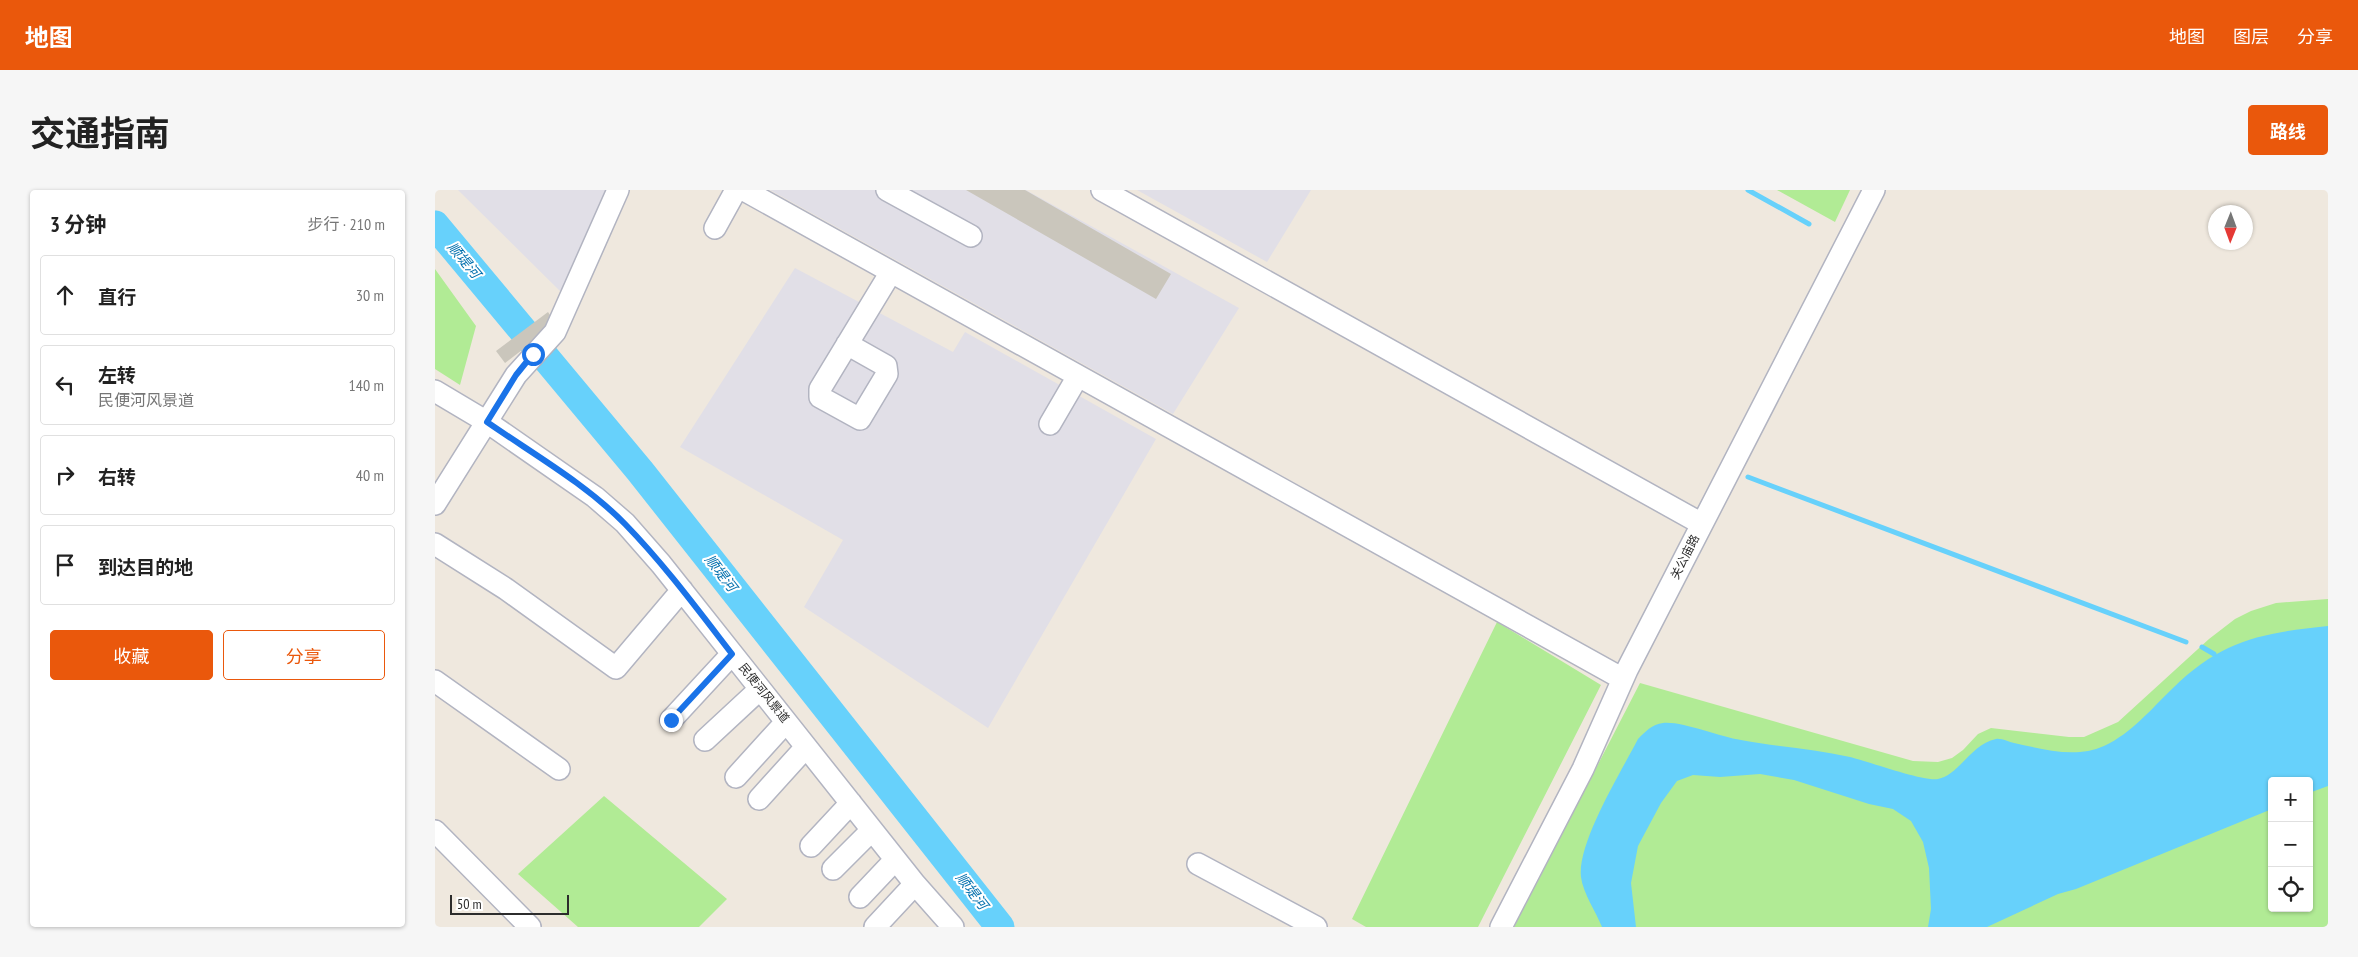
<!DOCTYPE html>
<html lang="zh">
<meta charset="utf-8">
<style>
body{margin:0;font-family:"PT Sans Narrow","Noto Sans SC",sans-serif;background:#f6f6f6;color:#222}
.controls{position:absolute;right:15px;bottom:15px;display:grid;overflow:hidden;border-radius:5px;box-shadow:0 1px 4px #0004}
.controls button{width:45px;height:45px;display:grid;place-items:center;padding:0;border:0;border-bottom:1px solid #e0e0e0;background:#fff;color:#222;font:25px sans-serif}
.compass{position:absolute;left:1773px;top:15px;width:45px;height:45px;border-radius:50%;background:#fff;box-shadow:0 1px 4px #0004;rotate:181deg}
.scale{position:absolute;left:15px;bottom:12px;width:119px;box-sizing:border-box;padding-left:5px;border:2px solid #2c2c2c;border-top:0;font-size:14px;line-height:18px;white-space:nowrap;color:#2c2c2c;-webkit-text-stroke:4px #fff;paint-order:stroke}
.stop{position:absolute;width:15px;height:15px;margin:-11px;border:4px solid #1a73e8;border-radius:50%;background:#fff}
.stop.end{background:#1a73e8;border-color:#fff;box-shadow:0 1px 5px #0008}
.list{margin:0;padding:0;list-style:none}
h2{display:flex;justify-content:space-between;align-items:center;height:65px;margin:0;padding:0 20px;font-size:21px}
h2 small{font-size:16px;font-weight:400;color:#767676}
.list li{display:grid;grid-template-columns:32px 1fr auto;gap:15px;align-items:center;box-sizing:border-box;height:80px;margin:0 10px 10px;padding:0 10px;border:1px solid #e0e0e0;border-radius:5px}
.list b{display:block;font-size:19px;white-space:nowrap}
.list p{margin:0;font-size:16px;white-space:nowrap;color:#767676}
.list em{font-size:16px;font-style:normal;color:#767676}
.actions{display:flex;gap:10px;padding:15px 20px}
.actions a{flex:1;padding:11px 0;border:1px solid #ea580c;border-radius:5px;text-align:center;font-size:18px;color:#ea580c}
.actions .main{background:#ea580c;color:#fff}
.icon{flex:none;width:28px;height:28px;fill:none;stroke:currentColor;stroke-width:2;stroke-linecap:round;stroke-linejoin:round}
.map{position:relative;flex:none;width:1893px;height:737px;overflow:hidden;border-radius:5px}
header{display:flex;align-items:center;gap:30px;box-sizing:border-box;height:70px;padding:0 25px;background:#ea580c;color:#fff}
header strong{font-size:24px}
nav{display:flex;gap:28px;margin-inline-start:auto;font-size:18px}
.intro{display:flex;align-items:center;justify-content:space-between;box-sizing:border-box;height:120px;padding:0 30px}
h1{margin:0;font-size:35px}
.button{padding:12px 22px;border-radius:5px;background:#ea580c;color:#fff;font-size:18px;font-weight:700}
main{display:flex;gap:30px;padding:0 30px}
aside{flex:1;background:#fff;border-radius:5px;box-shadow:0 1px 4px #0004}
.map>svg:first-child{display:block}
.industrial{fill:#e1dfe7}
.green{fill:#b1eb95;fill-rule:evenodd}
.water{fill:#67d1fb}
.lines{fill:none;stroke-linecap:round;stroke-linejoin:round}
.stream{stroke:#67d1fb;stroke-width:5}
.river{stroke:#67d1fb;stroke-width:29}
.building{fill:#cac6bc}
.minor-casing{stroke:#b2b4c1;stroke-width:24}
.minor{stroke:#fff;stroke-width:21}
.route{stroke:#1a73e8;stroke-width:6}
.labels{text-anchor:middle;stroke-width:4;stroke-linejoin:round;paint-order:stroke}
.street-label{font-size:12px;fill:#2c2c2c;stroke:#fff}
.water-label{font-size:14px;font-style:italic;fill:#006fad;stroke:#fff}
</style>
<header>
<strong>地图</strong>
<nav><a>地图</a><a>图层</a><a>分享</a></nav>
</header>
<div class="intro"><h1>交通指南</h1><a class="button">路线</a></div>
<main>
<aside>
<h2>3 分钟<small>步行 · 210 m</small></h2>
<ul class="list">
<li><svg class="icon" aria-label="ahead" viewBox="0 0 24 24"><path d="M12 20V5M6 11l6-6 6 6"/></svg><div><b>直行</b></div><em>30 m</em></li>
<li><svg class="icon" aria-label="left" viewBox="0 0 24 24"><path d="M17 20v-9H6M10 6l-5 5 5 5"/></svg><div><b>左转</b><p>民便河风景道</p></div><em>140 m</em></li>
<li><svg class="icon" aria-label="right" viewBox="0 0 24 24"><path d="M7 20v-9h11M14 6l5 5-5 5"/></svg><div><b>右转</b></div><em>40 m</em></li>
<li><svg class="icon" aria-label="arrive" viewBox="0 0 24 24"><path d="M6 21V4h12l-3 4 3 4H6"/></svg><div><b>到达目的地</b></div></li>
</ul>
<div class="actions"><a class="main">收藏</a><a>分享</a></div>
</aside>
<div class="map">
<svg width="1893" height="737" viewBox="0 0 1893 737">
<rect width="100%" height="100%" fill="#efe8de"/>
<path class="industrial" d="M 23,0 L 177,0 L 131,107 Z
M 335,0 L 591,0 L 804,118 L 738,224 Z
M 702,0 L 876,0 L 832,72 Z
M 360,78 L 518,162 L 530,142 L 721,249 L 553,538 L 369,417 L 408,350 L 245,257 Z"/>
<path class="green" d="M 1342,0 L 1415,0 L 1400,32 Z
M 0,79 L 41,136 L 25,195 L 0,179 Z
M 1893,409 L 1893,737 L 1079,737 L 1205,493 L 1478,571 L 1503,572 L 1517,568 L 1528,560 L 1543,544 L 1556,538 L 1634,547 L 1649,547 L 1683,532 L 1774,449 L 1800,429 L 1816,421 L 1841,413 ZM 1837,591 L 1874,591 L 1874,718 L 1837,718 Z
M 1062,432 L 1166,495 L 1043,737 L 931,737 L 917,729 Z
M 169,606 L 292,709 L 264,737 L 143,737 L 83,684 Z"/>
<path class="water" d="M 1893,436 L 1893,596 L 1874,603 L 1874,591 L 1837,591 L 1837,619 L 1641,699 L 1623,704 L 1552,737 L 1493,737 L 1496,719 L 1494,678 L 1488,652 L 1476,631 L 1458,619 L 1434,614 L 1359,590 L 1325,584 L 1285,587 L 1258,585 L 1242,591 L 1226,613 L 1203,656 L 1196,693 L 1201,737 L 1167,737 C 1161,722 1148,703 1146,687 C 1142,653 1186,582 1203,549 C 1210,542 1217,534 1228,533 C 1247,531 1285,547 1306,550 C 1342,557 1379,559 1415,567 C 1432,571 1489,592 1503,589 C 1524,585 1536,554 1561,549 C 1566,548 1574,552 1579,553 C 1608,559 1640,569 1669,556 C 1697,543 1716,519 1738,498 C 1787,450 1827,443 1893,436 Z"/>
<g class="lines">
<path class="stream" d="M 1313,0 L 1374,34
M 1313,287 L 1751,452
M 1767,457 L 1779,464"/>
<path class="river" d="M 0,35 L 205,281 L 565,737"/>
</g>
<path class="building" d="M 531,0 L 590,0 L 736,84 L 721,109 Z
M 113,122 L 121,134 L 70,173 L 61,161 Z"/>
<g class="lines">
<g class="minor-casing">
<path id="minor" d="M 309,0 L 1188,489
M 452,0 L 536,46
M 667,0 L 1267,334
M 280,38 L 301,0
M 412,154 L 451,176 L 452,184 L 425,229 L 385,207 L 385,199 L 456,82
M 0,201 L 52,232 L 160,307 L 190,333 L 226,374 L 480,694 L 518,737
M 615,234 L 643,186
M 0,314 L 81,185 L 120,142 L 183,0
M 0,354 L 71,399 L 181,478 L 247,400
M 0,491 L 124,579
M 236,530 L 297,464
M 270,550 L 325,499
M 301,587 L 351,532
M 324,609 L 371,557
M 0,641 L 95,737
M 376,656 L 416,613
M 763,674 L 881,737
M 398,679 L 437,640
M 425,707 L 460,670
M 440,737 L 480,694
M 1066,737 L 1148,579 L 1192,480 L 1439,0"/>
</g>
<use href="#minor" class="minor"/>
</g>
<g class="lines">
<path class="route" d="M 98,164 L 81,185 L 52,232 C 98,264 151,294 190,334 C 229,374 263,420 297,464 L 236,530"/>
</g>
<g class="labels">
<g class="street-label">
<text transform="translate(1250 367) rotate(-63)" y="4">关公庙路</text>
<text transform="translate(329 503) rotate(51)" y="4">民便河风景道</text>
</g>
<g class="water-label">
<text transform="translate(29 70) rotate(50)" y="5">顺堤河</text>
<text transform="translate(286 383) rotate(52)" y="5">顺堤河</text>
<text transform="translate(537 701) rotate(52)" y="5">顺堤河</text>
</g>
</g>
</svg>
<div class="controls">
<button>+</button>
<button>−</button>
<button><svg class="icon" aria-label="locate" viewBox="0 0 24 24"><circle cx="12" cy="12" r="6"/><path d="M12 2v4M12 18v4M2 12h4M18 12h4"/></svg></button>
</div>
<svg class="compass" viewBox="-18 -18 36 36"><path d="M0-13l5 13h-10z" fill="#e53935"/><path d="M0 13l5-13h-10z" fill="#767676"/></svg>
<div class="scale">50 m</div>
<div class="stop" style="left:98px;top:164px"></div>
<div class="stop end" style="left:236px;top:530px"></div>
</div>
</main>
